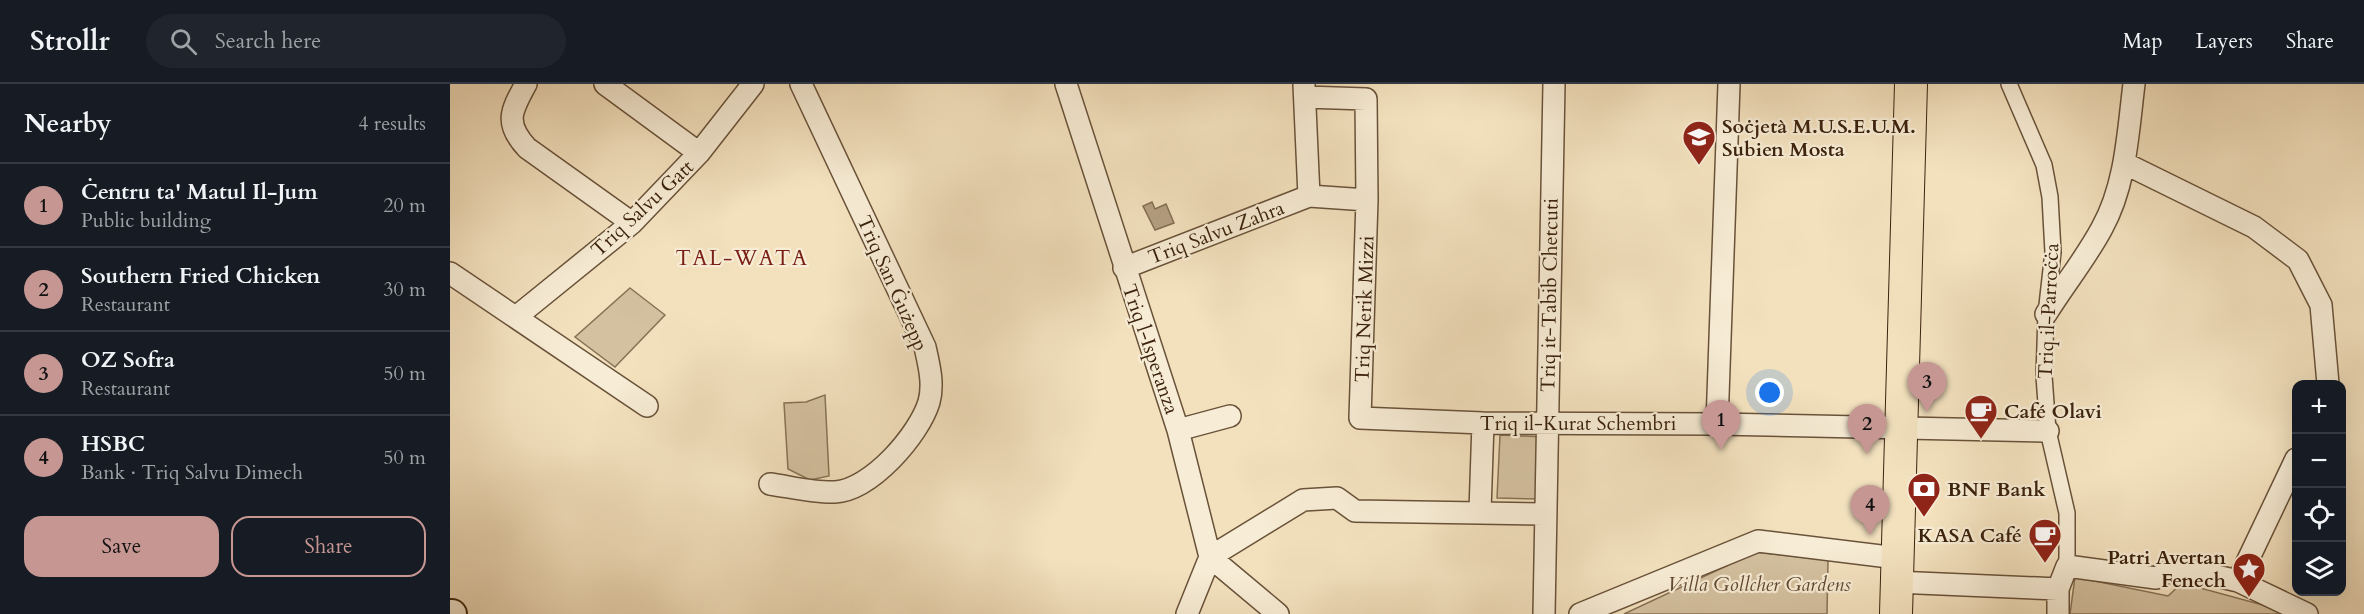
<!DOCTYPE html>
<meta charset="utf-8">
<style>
body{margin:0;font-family:Cardo,serif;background:#20242c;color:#f1f3f6}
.controls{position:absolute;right:18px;bottom:18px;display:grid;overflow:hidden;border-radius:12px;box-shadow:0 6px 24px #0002}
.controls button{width:54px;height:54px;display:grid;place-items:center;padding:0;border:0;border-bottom:2px solid #363941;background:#171b24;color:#f1f3f6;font:30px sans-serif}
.you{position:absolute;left:1320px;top:309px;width:21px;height:21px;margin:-15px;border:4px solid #fff;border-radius:50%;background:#1a73e8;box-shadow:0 0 0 9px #1a73e833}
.badge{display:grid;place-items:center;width:39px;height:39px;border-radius:50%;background:#c59692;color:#111;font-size:20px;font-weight:700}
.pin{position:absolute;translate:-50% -50px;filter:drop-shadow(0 2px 3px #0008)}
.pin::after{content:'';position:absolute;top:32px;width:21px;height:18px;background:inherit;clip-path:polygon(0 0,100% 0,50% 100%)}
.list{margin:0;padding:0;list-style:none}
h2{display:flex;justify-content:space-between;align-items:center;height:78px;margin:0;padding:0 24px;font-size:26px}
h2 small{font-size:20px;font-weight:400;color:#9ea1a6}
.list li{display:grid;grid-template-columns:39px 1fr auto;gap:18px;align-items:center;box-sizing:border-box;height:84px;padding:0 24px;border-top:2px solid #363941}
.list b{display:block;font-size:22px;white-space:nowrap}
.list p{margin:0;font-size:20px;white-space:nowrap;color:#9ea1a6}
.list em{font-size:20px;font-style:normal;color:#9ea1a6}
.actions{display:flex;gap:12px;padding:18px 24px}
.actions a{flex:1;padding:14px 0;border:2px solid #c59692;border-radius:18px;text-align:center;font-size:21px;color:#c59692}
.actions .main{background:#c59692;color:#111}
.icon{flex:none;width:33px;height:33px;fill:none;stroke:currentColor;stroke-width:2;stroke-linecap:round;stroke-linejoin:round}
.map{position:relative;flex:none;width:1914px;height:530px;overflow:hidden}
header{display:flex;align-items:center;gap:36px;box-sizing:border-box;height:84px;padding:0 30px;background:#171b24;border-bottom:2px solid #363941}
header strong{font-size:28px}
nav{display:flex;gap:33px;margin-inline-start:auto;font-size:21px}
.search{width:420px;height:54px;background:#20242c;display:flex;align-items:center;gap:15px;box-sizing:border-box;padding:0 21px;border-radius:33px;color:#9ea1a6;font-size:22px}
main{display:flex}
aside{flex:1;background:#171b24}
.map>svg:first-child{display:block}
.green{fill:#d4c1a0;stroke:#887256;stroke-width:1.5}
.water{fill:#b4a082;stroke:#846e53;stroke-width:1.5}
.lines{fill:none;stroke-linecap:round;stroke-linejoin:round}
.pedestrian-casing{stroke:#695239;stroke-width:18}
.minor-casing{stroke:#695239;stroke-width:24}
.secondary-casing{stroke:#3b220d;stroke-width:32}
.primary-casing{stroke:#3b220d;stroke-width:34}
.pedestrian{stroke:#f7ecd5;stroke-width:15}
.minor{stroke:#f7ecd5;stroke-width:21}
.secondary{stroke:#f7ecd5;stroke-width:28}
.primary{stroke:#f3e1be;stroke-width:32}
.labels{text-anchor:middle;stroke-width:4.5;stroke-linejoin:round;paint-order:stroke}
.poi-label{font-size:20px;font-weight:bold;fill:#3b220d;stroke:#f7ecd5;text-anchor:start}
.street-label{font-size:20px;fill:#3b220d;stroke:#f7ecd5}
.park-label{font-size:20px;font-style:italic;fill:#614a32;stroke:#f7ecd5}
.neighbourhood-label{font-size:21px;letter-spacing:1.5px;fill:#7a1f14;stroke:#f7ecd5}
</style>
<header>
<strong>Strollr</strong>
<div class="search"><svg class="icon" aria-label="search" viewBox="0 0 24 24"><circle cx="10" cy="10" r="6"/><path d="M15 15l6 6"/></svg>Search here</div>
<nav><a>Map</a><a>Layers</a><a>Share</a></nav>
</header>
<main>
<aside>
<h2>Nearby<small>4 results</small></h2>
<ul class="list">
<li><span class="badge">1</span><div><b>Ċentru ta' Matul Il-Jum</b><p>Public building</p></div><em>20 m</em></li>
<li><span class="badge">2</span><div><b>Southern Fried Chicken</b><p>Restaurant</p></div><em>30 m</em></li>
<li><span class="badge">3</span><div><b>OZ Sofra</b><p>Restaurant</p></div><em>50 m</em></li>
<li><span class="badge">4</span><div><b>HSBC</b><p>Bank · Triq Salvu Dimech</p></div><em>50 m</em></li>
</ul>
<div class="actions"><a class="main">Save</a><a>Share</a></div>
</aside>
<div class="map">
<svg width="1914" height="530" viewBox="0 0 1914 530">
<rect width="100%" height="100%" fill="#f3e1be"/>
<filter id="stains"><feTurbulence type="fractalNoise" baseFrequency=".00333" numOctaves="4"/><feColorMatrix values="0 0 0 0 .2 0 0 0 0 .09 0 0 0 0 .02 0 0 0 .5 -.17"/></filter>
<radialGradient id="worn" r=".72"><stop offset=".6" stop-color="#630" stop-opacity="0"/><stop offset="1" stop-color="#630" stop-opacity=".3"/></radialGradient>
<path class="green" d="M 180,204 L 215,231 L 165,283 L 125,253 Z
M 375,311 L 379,392 L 360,396 L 338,385 L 334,319 L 356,318 Z
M 1050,351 L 1093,353 L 1090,415 L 1047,414 Z
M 1306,468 L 1378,476 L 1377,530 L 1174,530 Z
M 1625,493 L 1718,512 L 1732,499 L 1835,527 L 1834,530 L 1620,530 Z"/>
<path class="water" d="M 702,118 L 705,125 L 716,120 L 724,139 L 705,146 L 693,122 Z"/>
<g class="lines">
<g class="pedestrian-casing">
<path id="pedestrian" d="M 1559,0 L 1594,81 L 1600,113 L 1603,168 L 1596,230 L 1594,292 L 1598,347 L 1617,429 L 1617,482"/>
</g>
<g class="minor-casing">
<path id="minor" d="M 76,0 C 61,27 54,39 77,64 L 182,139
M 155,0 L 249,69
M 616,0 L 728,346 L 760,473 L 737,530
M 854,1 L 859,112
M 855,13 L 916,15 L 917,116 L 910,334 L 1033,339 L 1267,340 L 1598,347
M 1674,79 L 1804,143 L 1848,176 L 1871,221 L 1878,300
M 674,184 L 859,112 L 917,116
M 0,189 L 197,322
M 1596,230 C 1614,201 1636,174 1652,144 C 1676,101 1678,48 1684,0
M 66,233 L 182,139 L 249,69 L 303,0
M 1267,340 L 1279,0
M 728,346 L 780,332
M 320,400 C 341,403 365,409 385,408 C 421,406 469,351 479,318 C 484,300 479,281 475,263 L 351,0
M 1030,427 L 1033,339
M 1788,497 L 1846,375
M 1445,498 L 1608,505
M 828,530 L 760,473 L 853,416 L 887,414 L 905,427 L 1095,430
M 1094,530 L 1104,0
M 1130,530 L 1308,457 L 1447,474
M 1608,530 L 1608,505 L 1617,482 L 1706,494 L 1727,483 L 1788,497 L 1857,530"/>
</g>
<g class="secondary-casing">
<path id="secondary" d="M 0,530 L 2,530"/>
</g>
<g class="primary-casing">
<path id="primary" d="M 1446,530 L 1461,0"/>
</g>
<use href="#pedestrian" class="pedestrian"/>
<use href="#minor" class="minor"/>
<use href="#secondary" class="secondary"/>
<use href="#primary" class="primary"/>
</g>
<defs>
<g id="school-pin" transform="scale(1.725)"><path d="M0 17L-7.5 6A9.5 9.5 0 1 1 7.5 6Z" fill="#8f2418" stroke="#f7ecd5"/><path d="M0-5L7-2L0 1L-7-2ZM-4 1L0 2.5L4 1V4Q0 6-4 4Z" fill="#fff"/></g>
<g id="cafe-pin" transform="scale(1.725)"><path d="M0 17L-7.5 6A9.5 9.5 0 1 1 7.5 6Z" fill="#8f2418" stroke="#f7ecd5"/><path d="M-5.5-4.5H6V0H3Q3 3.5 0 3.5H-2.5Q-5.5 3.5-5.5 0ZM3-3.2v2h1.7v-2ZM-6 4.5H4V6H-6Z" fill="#fff"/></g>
<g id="bank-pin" transform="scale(1.725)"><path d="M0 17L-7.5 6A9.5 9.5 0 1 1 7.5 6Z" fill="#8f2418" stroke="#f7ecd5"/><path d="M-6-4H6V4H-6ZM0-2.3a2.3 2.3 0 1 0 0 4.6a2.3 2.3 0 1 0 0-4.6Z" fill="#fff"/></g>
<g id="sight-pin" transform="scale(1.725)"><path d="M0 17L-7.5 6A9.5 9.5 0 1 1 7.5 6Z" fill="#8f2418" stroke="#f7ecd5"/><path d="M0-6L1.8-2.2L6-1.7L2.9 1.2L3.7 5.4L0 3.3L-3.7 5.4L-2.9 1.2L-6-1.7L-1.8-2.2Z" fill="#fff"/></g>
</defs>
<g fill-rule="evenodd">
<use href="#school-pin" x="1249" y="53"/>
<use href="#cafe-pin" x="1531" y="327"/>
<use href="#bank-pin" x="1474" y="405"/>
<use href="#cafe-pin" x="1595" y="451"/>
<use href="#sight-pin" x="1799" y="485"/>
</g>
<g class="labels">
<g class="poi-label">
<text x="1272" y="49">Soċjetà M.U.S.E.U.M.<tspan x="1272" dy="23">Subien Mosta</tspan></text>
<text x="1554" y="334">Café Olavi</text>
<text x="1497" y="412">BNF Bank</text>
<text x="1572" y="458" text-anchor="end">KASA Café</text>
<text x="1776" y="480" text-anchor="end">Patri Avertan<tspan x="1776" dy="23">Fenech</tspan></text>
</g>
<g class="street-label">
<text transform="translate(192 124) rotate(-43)" y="7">Triq Salvu Gatt</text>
<text transform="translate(766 148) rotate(-21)" y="7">Triq Salvu Zahra</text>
<text transform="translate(443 199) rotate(66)" y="7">Triq San Ġużepp</text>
<text transform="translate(1099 211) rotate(-89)" y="7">Triq it-Tabib Chetcuti</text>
<text transform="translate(914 225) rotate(-88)" y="7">Triq Nerik Mizzi</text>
<text transform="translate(1598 227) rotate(-87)" y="7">Triq il-Parroċċa</text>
<text transform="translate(701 265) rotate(71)" y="7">Triq l-Isperanza</text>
<text x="1128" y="346">Triq il-Kurat Schembri</text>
</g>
<g class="park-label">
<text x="1309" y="507">Villa Gollcher Gardens</text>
</g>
<g class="neighbourhood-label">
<text x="292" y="181">TAL-WATA</text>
</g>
</g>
<rect width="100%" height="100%" filter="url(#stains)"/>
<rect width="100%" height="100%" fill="url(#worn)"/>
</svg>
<div class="controls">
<button>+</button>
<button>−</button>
<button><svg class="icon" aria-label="locate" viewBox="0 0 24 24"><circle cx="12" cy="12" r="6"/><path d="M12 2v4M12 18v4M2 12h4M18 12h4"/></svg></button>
<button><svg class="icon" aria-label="layers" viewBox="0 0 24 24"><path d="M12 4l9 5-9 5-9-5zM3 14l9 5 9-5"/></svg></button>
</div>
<div class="you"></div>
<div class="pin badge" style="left:1271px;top:366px">1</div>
<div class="pin badge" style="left:1417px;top:370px">2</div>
<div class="pin badge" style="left:1477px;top:328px">3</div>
<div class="pin badge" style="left:1420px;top:451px">4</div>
</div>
</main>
